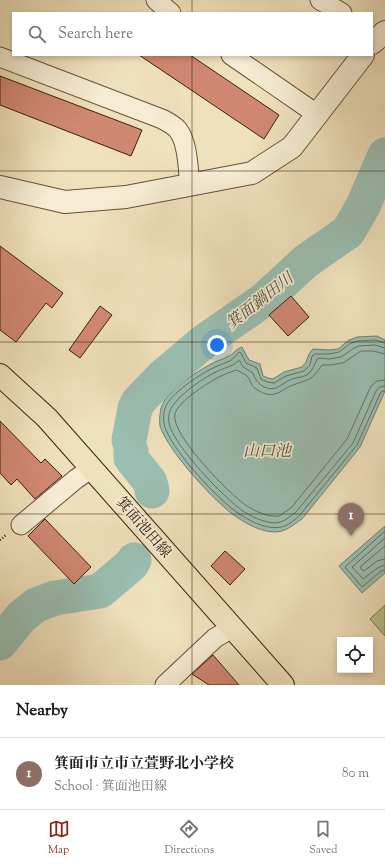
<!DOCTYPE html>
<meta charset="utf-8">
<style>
body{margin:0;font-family:"Sorts Mill Goudy","Noto Serif JP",serif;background:#f6f6f6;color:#202124}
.controls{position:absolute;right:12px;bottom:12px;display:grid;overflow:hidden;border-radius:0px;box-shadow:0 2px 6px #0003}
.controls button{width:36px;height:36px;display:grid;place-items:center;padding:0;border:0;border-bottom:1px solid #e0e0e0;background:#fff;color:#202124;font:20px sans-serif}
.you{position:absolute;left:217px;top:345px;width:14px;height:14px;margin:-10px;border:3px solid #fff;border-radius:50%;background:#1a73e8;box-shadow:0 0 0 6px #1a73e833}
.badge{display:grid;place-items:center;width:26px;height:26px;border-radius:50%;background:#8f2418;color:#fff;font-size:13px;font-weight:700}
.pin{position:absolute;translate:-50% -33px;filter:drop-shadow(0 1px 2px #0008)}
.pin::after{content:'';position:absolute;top:21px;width:14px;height:12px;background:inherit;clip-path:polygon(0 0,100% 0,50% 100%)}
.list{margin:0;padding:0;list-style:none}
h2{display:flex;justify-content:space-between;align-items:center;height:52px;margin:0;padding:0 16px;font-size:17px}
h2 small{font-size:13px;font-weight:400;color:#757577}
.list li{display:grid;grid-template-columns:26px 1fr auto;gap:12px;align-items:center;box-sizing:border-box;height:72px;padding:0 16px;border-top:1px solid #e0e0e0}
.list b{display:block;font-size:15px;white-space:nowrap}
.list p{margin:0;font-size:13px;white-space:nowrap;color:#757577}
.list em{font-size:13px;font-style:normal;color:#757577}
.icon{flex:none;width:22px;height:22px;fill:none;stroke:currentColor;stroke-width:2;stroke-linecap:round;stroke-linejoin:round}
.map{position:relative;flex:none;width:385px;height:685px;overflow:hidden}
.search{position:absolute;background:#fff;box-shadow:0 2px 6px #0003;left:12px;right:12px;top:12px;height:44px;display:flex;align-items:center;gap:10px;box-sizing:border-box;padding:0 14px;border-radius:0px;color:#757577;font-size:15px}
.sheet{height:124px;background:#fff}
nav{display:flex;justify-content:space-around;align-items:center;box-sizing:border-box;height:56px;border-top:1px solid #e0e0e0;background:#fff;font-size:11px;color:#757577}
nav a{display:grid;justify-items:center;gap:2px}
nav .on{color:#8f2418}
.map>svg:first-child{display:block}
.green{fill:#bcc28e;stroke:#7a714e}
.water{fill:#9abeb1;stroke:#727f70}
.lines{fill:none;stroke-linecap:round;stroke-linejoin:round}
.shore{stroke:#686f60;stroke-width:1}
.river{stroke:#9abeb1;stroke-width:35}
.building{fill:#d18873;stroke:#37200f}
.minor-casing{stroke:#65503a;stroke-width:21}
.tertiary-casing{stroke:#65503a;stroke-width:24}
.primary-casing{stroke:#37200f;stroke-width:24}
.path{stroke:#37200f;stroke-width:2.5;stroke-dasharray:1 2;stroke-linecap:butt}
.minor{stroke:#f5ecd3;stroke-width:19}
.tertiary{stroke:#f5ecd3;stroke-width:22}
.primary{stroke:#efe1bc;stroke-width:22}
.grid{fill:none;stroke:#37200f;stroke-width:1;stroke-opacity:0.55}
.labels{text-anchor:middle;stroke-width:3.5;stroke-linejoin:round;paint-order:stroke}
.street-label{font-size:15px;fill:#37200f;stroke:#f5ecd3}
.water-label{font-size:16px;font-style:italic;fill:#554f40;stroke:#f5ecd3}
</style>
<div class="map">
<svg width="385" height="685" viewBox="0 0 385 685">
<rect width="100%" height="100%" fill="#efe1bc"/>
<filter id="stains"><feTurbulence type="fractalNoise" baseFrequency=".005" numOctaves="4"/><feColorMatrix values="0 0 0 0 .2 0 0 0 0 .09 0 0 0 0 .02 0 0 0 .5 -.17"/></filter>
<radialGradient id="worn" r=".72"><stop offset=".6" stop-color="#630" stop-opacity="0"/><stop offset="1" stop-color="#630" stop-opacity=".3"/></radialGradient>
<path class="green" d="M 385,605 L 385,636 L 370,619 Z"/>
<path class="water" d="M 377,336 L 385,340 L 385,391 L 360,447 L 302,519 C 293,525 286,532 275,532 C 262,532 249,525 238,518 C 216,504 168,451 160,426 C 159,421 160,413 161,408 C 166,391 196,372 211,364 C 216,361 222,360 227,357 C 233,355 234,350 242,347 L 249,360 L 260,364 L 263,376 L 268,378 L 273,379 L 284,372 L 302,367 L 306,362 L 309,354 L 313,349 L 329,350 L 338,349 L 349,340 L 357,337 Z
M 385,526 L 385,573 L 362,593 L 339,566 Z"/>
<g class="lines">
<path class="shore" d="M 385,343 L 376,340 L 358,341 L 351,343 L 339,352 L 329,354 L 315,354 L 312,356 L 310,365 L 304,371 L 286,376 L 274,383 L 267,382 L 261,379 L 257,368 L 246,363 L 241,353 L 239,352 C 236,355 233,359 230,361 C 225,363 219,365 213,368 C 199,375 171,393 165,408 C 164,412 163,419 164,423 C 167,446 221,503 241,515 C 252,522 268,530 281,527 C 288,526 294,520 299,516 L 357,445 L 380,394 L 382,391 L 385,391
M 385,348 L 375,345 L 359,346 L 354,348 L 341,357 L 329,359 L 318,358 C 314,364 313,370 308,374 C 303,378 295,377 290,380 C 285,382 281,386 276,388 C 265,391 256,383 253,373 L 243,367 L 240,361 L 238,361 C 232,367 223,368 216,372 C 203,378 175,397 170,411 C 169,414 168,419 169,423 C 173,445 224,498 243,511 C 252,517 263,522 274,523 C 283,523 289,517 296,512 L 353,443 L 376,391 L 380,387 L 385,386
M 385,354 L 373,351 L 361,351 L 343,363 L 330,365 L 322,365 C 310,382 311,378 293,385 C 278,391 274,401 256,389 C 250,385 251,380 247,376 C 244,374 239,371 236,370 C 231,372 225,374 219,377 C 208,383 178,401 175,414 C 170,434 230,495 247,506 C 257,512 267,517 279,516 L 291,508 L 347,439 L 371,386 L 377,381 L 385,380
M 385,531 L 345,567 L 362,587 L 381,571 L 385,570
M 385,538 L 352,567 L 363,579 L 379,567 L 385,565
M 385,546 L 361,566 L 361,569 L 364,571 L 377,561 L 385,559"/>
<path class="river" d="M 129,440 L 135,409 L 138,402 L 162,377 L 206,340 L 265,299 L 306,261 L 348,232 L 363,206 L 385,155
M 131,451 L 131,458 L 150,482 L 152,491
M 0,643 L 21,617 L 36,605 L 55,598 L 100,591 L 132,564 L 134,560"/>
</g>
<path class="building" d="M 139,55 L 190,55 L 279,115 L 264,139 Z
M 0,76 L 142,130 L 131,156 L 0,105 Z
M 0,246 L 63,293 L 52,308 L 46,303 L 16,342 L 0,330 Z
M 291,296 L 309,317 L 288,336 L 269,315 Z
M 100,306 L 112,315 L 80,358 L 69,350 Z
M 0,421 L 41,463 L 45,459 L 62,476 L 35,499 L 17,479 L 11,485 L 0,473 Z
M 45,519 L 91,567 L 74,584 L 28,536 Z
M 225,551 L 245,569 L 230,585 L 211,566 Z
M 213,655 L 239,685 L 209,685 L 192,674 Z"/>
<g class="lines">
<g class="minor-casing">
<path id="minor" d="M 156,0 L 171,13
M 320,0 L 342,13
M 231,55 L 318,115
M 0,57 L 162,119 C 168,122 174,125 178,130 C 188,143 188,169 190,185
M 21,525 L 76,479 L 92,468
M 165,685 L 215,638 L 232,628"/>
</g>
<g class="tertiary-casing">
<path id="tertiary" d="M 372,43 L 385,32
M 0,187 L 65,202 L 126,197 L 252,173 L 292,147 L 363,55"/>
</g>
<g class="primary-casing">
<path id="primary" d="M 0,375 L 47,418 L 283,685"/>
</g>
<path class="path" d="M 0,540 L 6,535"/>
<use href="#minor" class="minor"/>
<use href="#tertiary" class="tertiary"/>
<use href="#primary" class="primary"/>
</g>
<path class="grid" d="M 192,0 L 192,13M 192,55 L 192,685M 0,171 L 385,171M 0,342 L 385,342M 0,514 L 385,514"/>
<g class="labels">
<g class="street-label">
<text transform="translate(144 527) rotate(49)" y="5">箕面池田線</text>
</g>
<g class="water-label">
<text transform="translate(259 300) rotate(-38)" y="6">箕面鍋田川</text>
<text x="267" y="456">山口池</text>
</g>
</g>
<rect width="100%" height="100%" filter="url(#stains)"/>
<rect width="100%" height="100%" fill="url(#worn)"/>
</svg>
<div class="controls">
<button><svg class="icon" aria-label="locate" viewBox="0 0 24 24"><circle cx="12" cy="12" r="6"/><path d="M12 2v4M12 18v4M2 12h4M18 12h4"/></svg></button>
</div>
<div class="you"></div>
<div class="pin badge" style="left:351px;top:536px;background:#8d6e63">1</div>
<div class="search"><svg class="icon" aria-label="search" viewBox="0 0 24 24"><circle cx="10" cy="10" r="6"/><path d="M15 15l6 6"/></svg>Search here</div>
</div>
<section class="sheet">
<h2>Nearby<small></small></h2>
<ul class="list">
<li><span class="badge" style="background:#8d6e63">1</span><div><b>箕面市立市立萱野北小学校</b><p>School · 箕面池田線</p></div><em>80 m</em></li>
</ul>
</section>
<nav>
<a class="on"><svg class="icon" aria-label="map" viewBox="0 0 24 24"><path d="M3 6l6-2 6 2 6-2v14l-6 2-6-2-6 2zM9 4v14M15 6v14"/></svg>Map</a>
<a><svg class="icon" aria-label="directions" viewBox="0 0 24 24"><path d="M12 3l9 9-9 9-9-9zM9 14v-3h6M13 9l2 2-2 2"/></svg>Directions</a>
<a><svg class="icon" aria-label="saved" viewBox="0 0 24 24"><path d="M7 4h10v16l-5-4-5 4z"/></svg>Saved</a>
</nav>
